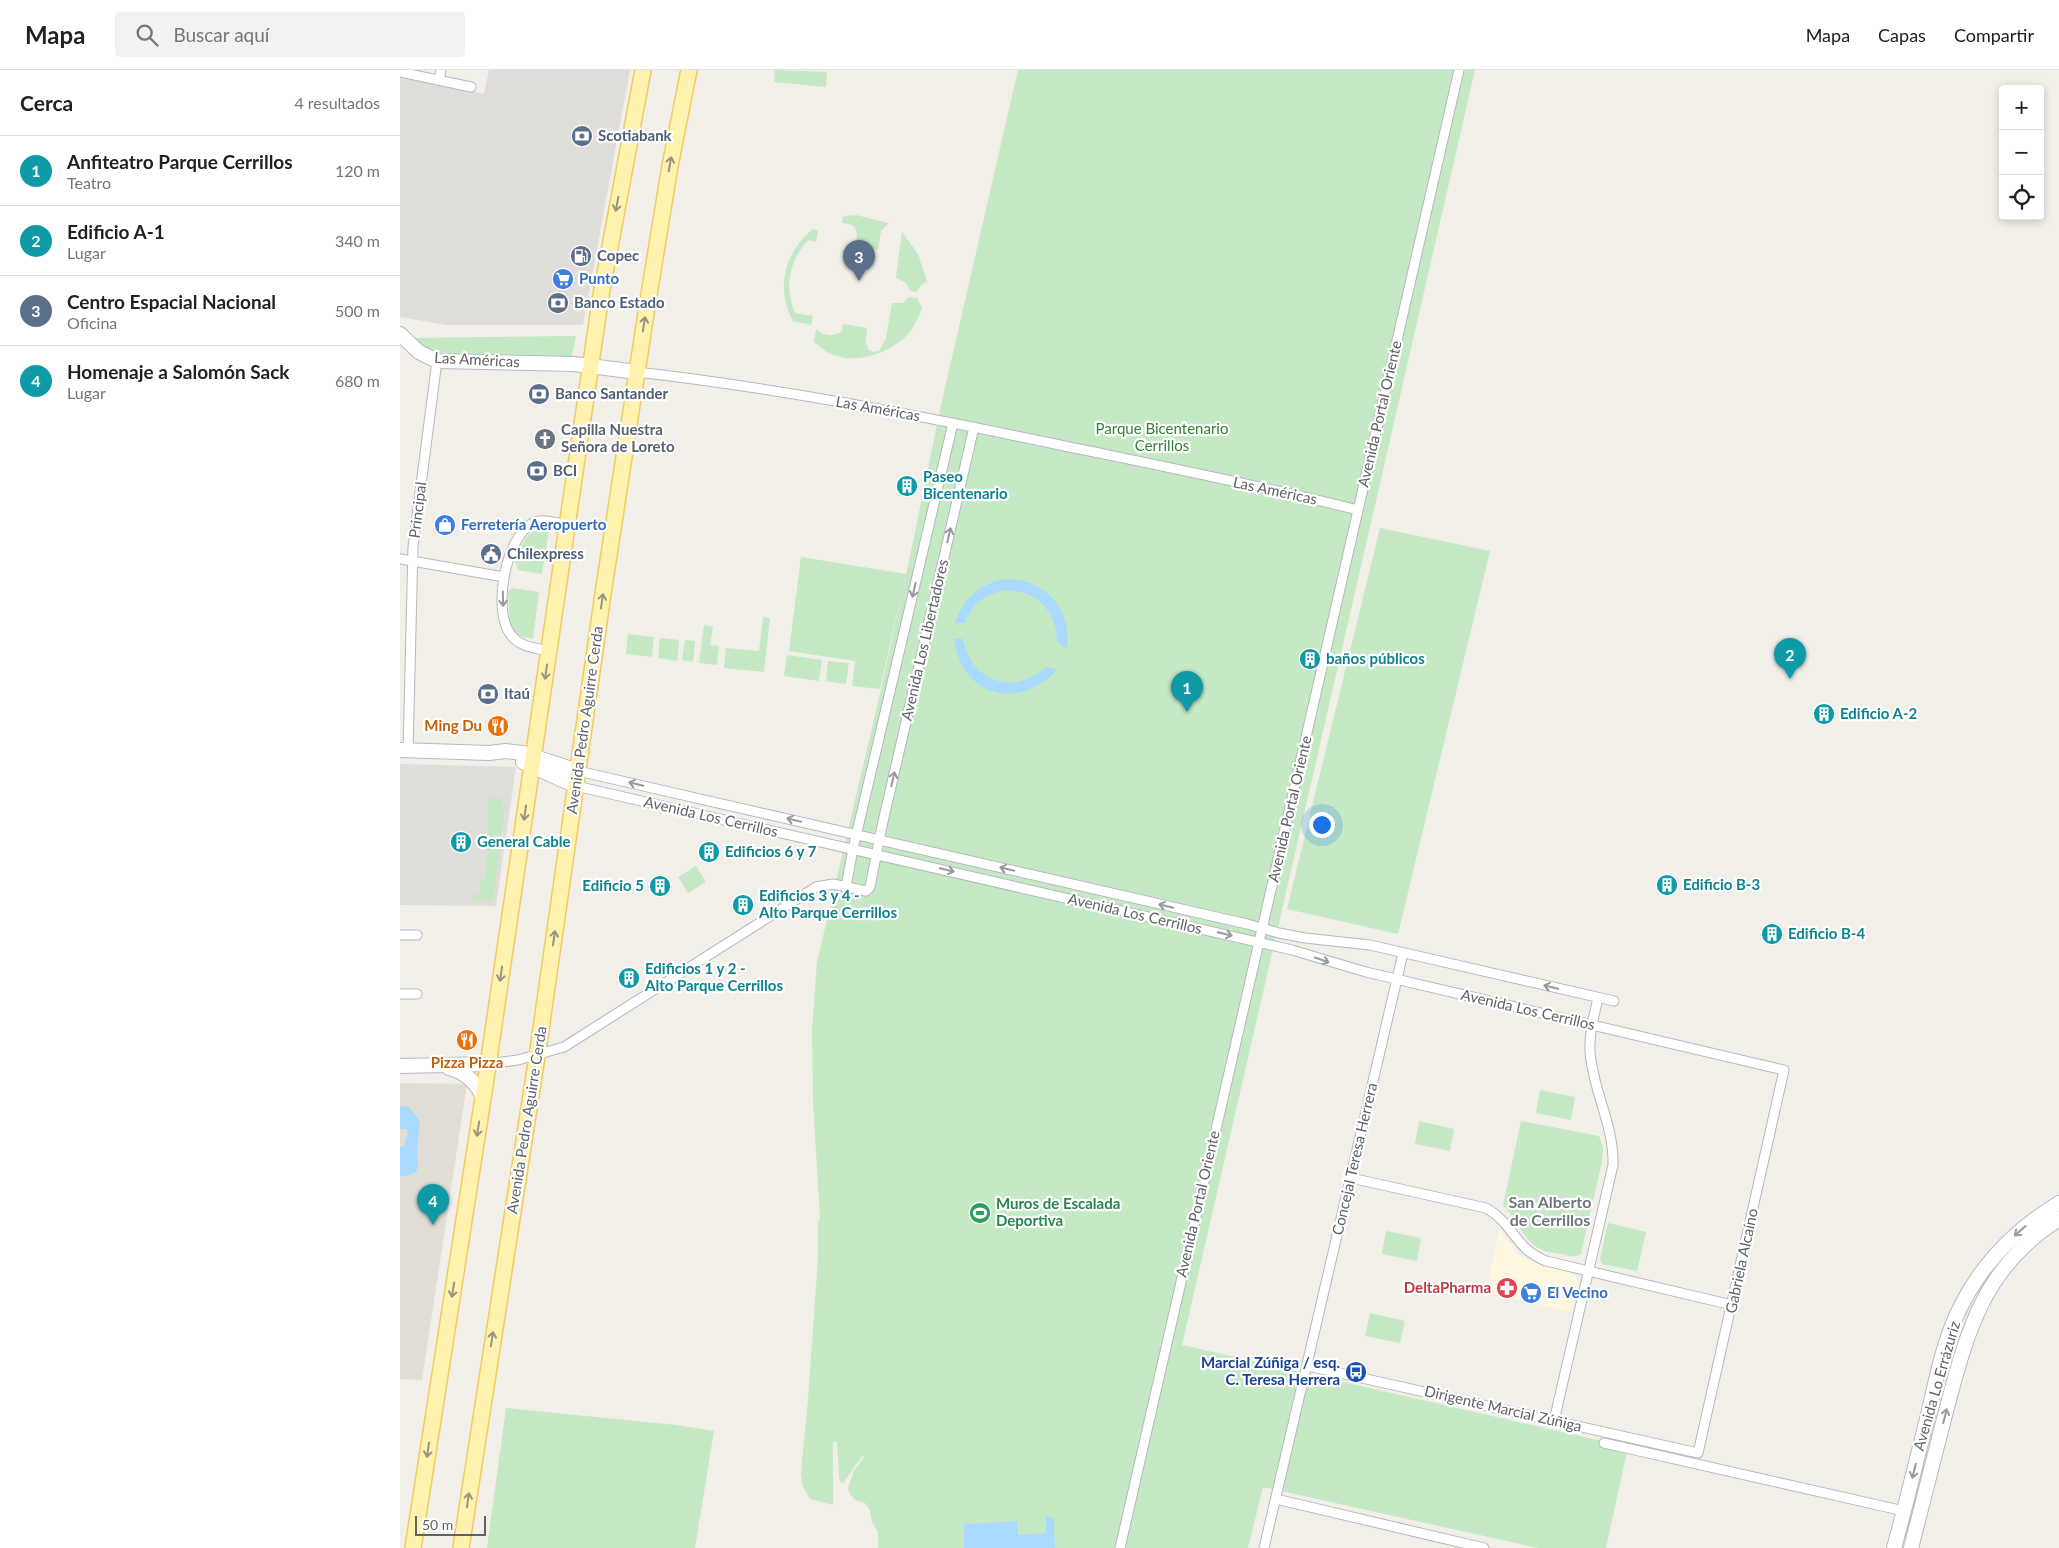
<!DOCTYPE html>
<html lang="es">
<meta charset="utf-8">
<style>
body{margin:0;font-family:Lato,sans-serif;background:#f2f2f2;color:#202124}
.controls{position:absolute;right:15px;top:15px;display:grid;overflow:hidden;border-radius:5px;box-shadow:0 2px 8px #0003}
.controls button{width:45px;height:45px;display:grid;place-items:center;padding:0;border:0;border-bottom:1px solid #e0e0e0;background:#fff;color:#202124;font:25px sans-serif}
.scale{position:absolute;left:15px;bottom:12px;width:71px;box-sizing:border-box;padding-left:5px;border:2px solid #5f6368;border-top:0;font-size:14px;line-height:18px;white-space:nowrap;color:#5f6368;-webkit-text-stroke:4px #fff;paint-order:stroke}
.you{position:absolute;left:921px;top:754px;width:18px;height:18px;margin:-12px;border:4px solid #fff;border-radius:50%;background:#1a73e8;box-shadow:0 0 0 8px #1a73e833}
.badge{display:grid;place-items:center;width:32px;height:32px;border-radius:50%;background:#1a73e8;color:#fff;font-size:16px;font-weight:700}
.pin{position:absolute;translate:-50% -41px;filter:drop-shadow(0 1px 2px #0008)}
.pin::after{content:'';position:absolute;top:26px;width:18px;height:15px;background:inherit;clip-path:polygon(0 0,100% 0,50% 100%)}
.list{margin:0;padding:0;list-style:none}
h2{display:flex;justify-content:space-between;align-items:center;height:65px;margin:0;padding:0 20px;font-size:21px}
h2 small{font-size:16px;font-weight:400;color:#757577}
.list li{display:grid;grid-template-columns:32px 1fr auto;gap:15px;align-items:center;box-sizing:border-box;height:70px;padding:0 20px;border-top:1px solid #e0e0e0}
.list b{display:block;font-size:19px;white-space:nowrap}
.list p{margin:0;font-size:16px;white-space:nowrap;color:#757577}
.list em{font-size:16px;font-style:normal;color:#757577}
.icon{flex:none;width:28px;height:28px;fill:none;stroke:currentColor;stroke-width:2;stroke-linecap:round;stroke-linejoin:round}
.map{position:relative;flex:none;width:1659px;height:1478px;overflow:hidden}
header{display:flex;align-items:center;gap:30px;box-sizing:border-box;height:70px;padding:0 25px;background:#fff;border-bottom:1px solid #e0e0e0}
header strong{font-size:24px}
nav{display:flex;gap:28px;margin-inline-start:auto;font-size:18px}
.search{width:350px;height:45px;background:#f2f2f2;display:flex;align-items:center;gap:12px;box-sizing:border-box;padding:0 18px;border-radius:5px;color:#757577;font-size:19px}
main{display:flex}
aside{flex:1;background:#fff}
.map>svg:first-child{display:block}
.commercial{fill:#fef7e0}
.industrial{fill:#e0deda}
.education{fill:#e1ded6}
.green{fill:#c5e8c5}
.water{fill:#aadaff}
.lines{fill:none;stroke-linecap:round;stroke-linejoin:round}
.street-casing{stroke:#b5b8bc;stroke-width:11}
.secondary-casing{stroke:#b6babf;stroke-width:16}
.primary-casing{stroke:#f2c960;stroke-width:18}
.street{stroke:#fff;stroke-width:9}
.secondary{stroke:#fff;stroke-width:14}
.primary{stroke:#fff2af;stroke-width:15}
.oneway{stroke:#979581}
.oneway2{stroke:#979a9d}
.labels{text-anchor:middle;stroke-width:4.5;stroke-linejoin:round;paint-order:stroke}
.service-label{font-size:15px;font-weight:bold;fill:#4e5e75;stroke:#fff;text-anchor:start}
.shop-label{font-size:15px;font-weight:bold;fill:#366cbe;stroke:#fff;text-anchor:start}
.street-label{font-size:15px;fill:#5f6368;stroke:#fff}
.park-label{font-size:15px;fill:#348238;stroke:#fff}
.worship-label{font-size:15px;font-weight:bold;fill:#5b616d;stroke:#fff;text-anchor:start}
.culture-label{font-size:15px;font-weight:bold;fill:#0d838f;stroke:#fff;text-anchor:start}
.food-label{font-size:15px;font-weight:bold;fill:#c56008;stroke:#fff;text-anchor:end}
.leisure-label{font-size:15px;font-weight:bold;fill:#27864d;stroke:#fff;text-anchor:start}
.health-label{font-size:15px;font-weight:bold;fill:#be3a42;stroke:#fff;text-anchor:end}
.transit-label{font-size:15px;font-weight:bold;fill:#164399;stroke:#fff;text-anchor:end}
.neighbourhood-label{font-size:16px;font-weight:bold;fill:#70757a;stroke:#fff}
</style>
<header>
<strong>Mapa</strong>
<div class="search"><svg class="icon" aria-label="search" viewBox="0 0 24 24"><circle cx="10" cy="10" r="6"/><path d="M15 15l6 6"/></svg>Buscar aquí</div>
<nav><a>Mapa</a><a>Capas</a><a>Compartir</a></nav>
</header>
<main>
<aside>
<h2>Cerca<small>4 resultados</small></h2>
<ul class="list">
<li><span class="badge" style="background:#0f9aa8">1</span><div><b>Anfiteatro Parque Cerrillos</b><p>Teatro</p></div><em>120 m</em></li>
<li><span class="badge" style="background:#0f9aa8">2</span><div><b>Edificio A-1</b><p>Lugar</p></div><em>340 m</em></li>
<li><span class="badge" style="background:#5c6f8a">3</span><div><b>Centro Espacial Nacional</b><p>Oficina</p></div><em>500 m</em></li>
<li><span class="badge" style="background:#0f9aa8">4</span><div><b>Homenaje a Salomón Sack</b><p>Lugar</p></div><em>680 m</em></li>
</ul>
</aside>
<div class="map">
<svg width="1659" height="1478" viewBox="0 0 1659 1478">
<rect width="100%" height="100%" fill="#f1efe8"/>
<path class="commercial" d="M 1099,1160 L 1118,1184 L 1125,1189 L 1145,1197 L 1168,1200 L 1175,1205 L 1178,1212 L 1171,1242 L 1086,1222 Z"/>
<path class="industrial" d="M 89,0 L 230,0 L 183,255 L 46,255 L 0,247 L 0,6 L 84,24 Z
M 0,694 L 116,697 L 96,836 L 0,835 Z"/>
<path class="education" d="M 0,1013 L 67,1014 L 22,1310 L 0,1309 Z"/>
<path class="green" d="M 375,0 L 427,2 L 426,17 L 374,12 Z
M 618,0 L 1075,0 L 782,1275 L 1228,1377 L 1206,1478 L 1138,1478 L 863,1417 L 848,1478 L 478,1478 L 478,1462 L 472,1452 L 470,1440 L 465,1433 L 455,1430 L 449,1423 L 448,1418 L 454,1401 L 464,1387 L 462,1386 L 444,1412 L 441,1413 L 439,1408 L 437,1372 L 433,1372 L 433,1435 L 410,1429 L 403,1417 L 401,1404 L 408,1329 L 418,1189 L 418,1154 L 420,1147 L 413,1034 L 412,960 L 417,892 L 480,624 L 513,472 L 541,335 Z
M 456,145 L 489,153 L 481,161 L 478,180 L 455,177 C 458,163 459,154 442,153 L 443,146 Z
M 413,159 L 418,160 L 416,172 L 408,170 C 389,192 384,217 395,243 L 413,246 L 411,255 L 393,251 C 375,218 385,182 413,159 Z
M 502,162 L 518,184 L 527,211 L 520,216 L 517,222 L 511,221 L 505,212 L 496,208 Z
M 509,227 L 517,228 L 522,238 C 519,245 516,253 512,259 C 497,280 462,294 437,286 C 428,284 421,278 414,272 L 416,259 C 423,266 433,267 442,261 L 443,254 L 467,258 L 466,271 L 468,279 L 473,282 L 479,281 L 486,268 L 492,233 L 503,233 Z
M 176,266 L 171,290 L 41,287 L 10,268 Z
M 980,458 L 1090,481 L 998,864 L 887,839 Z
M 137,460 L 149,460 L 142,504 L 118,500 L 115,491 C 120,479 124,464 137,460 Z
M 401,487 L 506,504 L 480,619 L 452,616 L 455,591 L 389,581 Z
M 113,518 L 139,522 L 133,569 L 117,565 L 110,557 L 108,521 Z
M 363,547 L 370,548 L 364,602 L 324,598 L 326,578 L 359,581 Z
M 304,555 L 313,557 L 310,575 L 319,576 L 317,595 L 299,593 Z
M 228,564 L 254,567 L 252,587 L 226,584 Z
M 260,568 L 279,570 L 277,591 L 258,588 Z
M 285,570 L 295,571 L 293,592 L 282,590 Z
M 387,585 L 422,590 L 419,611 L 384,606 Z
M 428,591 L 449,593 L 446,614 L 426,611 Z
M 88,727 L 101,728 L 102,736 L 105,736 L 93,830 L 71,829 L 80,822 L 80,809 L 86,809 Z
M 296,796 L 306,812 L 288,823 L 278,807 Z
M 1140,1020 L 1175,1027 L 1171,1050 L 1136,1043 Z
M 1019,1051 L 1054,1059 L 1050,1081 L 1015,1074 Z
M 1121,1051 L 1199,1066 L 1203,1077 L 1202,1091 L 1181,1184 C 1174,1188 1169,1186 1162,1184 C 1156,1183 1148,1183 1142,1180 C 1123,1172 1118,1148 1103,1136 Z
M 1208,1153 L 1246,1162 L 1237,1201 L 1202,1194 L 1200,1189 Z
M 986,1161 L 1021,1168 L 1017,1191 L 982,1184 Z
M 970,1243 L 1005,1251 L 1000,1273 L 965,1266 Z
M 106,1338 L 276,1355 L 314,1361 L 295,1478 L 87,1478 Z"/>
<path class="water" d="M 606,509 C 645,509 672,539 667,578 L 657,572 C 658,516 585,500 565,553 L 555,553 C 564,528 580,513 606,509 Z
M 554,568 L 563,569 C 571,612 614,627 646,597 L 657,600 C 617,642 561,626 554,568 Z
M 0,1036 L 9,1037 L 20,1051 L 17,1081 L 18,1096 L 16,1102 L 12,1104 L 0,1107 L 0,1077 L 4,1076 L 8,1062 L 6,1059 L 0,1059 Z
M 646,1446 L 654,1449 L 655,1478 L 564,1478 L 564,1454 L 617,1451 L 618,1465 L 646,1463 Z"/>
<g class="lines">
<g class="street-casing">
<path id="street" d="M 0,2 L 71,17
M 39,10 L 41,0
M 237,302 C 377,318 517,345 655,374 C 756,395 858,415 958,440
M 0,489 L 104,507
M 149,581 C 135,578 120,577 111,565 C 92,542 105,467 133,453 C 142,448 156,453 167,455
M 8,681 L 13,477 L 37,291
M 178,701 L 847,854 L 879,863 L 905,868 L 970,875 L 1214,931
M 176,716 L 892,880 L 966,902 L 1384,1000 L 1298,1383 L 908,1296
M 446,816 L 453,779 L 553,353
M 0,865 L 17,865
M 0,924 L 17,924
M 88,994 L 118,990 L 164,977 L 416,817 L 433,814 L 466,821 L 470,817 L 482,756 L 574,357
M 951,1108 L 1086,1138 C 1113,1153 1115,1179 1146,1191 L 1332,1235
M 1154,1351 L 1213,1095 C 1214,1055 1193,1021 1190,982 C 1189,964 1194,946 1198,928
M 1204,1373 L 1504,1441
M 876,1429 L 1084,1478
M 720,1478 L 1059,0
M 864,1478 L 1003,883"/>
</g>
<g class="secondary-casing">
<path id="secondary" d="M 0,264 L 19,282 L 37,291 L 174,294 L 237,302
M 0,680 L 89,683 L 106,681 L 123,683 L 178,701
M 123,692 L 176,716
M 0,996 L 88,994
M 49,998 C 66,1002 76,1012 83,1027
M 1494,1478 C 1506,1435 1516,1392 1527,1349 C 1536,1311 1543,1271 1561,1236 C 1583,1192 1618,1158 1659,1133
M 1511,1478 C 1522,1435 1533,1392 1544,1349 C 1566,1266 1581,1198 1659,1149"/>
</g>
<g class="primary-casing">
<path id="primary" d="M 13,1478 L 86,1009 L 201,225 L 243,0
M 61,1478 L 138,980 L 203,524 L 247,237 L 270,96 L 289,0"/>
</g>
<use href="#street" class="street"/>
<use href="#secondary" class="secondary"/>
<use href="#primary" class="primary"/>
</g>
<defs><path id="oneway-shaft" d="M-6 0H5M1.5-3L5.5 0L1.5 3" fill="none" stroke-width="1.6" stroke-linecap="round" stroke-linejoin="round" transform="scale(1.25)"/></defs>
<g class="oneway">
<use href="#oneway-shaft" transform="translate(270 94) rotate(-80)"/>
<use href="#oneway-shaft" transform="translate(217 134) rotate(101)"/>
<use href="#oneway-shaft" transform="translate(244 254) rotate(-81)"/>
<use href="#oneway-shaft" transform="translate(202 531) rotate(-82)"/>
<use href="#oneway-shaft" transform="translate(146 602) rotate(98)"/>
<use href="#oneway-shaft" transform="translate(125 743) rotate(98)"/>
<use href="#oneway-shaft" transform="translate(154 868) rotate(-82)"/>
<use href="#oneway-shaft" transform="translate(101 904) rotate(98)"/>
<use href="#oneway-shaft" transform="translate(78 1059) rotate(99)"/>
<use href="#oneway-shaft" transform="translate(53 1220) rotate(99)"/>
<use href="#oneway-shaft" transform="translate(92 1269) rotate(-81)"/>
<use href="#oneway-shaft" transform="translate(28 1380) rotate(98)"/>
<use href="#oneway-shaft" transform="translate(68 1430) rotate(-82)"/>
</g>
<g class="oneway2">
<use href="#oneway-shaft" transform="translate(549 465) rotate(-77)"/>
<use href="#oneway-shaft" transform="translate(514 520) rotate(103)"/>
<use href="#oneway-shaft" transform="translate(103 529) rotate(89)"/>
<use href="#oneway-shaft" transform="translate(493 709) rotate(-77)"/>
<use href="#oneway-shaft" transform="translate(236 714) rotate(-167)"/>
<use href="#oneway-shaft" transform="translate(394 750) rotate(-167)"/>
<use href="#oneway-shaft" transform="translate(607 799) rotate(-167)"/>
<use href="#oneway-shaft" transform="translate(547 800) rotate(13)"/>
<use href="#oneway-shaft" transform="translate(766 836) rotate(-167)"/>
<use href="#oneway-shaft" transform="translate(825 864) rotate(13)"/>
<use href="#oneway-shaft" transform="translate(922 890) rotate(19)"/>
<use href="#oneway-shaft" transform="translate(1151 917) rotate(-167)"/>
<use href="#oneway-shaft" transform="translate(1620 1161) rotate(139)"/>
<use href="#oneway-shaft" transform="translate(1545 1346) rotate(-76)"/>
<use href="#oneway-shaft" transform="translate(1514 1401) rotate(104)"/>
</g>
<defs>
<g id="bank-disc" transform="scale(1.125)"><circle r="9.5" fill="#5c6f8a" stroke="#fff"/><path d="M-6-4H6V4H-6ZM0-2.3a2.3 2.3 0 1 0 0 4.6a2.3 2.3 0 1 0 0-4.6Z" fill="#fff"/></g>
<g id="fuel-disc" transform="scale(1.125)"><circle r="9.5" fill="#5c6f8a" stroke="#fff"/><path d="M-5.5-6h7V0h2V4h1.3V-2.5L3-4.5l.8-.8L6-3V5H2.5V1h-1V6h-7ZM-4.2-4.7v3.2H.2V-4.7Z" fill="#fff"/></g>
<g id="supermarket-disc" transform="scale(1.125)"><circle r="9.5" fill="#3f7fe0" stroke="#fff"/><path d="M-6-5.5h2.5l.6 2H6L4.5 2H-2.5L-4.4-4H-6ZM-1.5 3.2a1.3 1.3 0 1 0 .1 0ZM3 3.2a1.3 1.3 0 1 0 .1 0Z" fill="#fff"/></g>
<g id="church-disc" transform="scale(1.125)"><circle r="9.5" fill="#6b7280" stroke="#fff"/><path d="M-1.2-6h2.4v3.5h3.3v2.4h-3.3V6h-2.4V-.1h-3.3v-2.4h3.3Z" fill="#fff"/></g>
<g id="building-disc" transform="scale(1.125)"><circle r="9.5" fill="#0f9aa8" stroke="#fff"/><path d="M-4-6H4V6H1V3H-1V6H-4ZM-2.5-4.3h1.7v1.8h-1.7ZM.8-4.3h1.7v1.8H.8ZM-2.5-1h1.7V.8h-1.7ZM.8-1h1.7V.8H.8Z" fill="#fff"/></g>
<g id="shop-disc" transform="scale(1.125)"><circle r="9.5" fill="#3f7fe0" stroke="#fff"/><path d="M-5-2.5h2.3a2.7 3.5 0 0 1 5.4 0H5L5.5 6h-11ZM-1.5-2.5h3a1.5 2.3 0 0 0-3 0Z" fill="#fff"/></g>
<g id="civic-disc" transform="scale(1.125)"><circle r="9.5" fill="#5c6f8a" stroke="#fff"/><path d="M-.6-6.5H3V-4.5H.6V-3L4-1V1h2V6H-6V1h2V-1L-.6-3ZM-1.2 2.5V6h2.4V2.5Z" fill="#fff"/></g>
<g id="restaurant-disc" transform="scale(1.125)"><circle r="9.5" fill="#e8710a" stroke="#fff"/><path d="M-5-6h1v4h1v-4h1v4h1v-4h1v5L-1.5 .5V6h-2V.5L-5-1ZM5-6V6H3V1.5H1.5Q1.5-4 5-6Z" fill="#fff"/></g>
<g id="stadium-disc" transform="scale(1.125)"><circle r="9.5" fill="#2e9e5b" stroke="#fff"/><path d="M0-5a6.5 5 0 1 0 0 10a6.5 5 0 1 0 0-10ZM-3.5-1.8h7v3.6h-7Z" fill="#fff"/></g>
<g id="pharmacy-disc" transform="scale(1.125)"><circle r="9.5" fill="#e0444e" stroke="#fff"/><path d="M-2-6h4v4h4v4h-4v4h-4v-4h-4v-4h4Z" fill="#fff"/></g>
<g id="bus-disc" transform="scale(1.125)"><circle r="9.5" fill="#1a4fb4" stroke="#fff"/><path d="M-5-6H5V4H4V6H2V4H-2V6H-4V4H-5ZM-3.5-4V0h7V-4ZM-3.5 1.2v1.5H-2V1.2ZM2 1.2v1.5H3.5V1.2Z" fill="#fff"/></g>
</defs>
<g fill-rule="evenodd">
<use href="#bank-disc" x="182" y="66"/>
<use href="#fuel-disc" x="181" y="186"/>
<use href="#supermarket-disc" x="163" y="209"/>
<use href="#bank-disc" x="158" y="233"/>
<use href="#bank-disc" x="139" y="324"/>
<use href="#church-disc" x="145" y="369"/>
<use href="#bank-disc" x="137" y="401"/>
<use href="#building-disc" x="507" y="416"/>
<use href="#shop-disc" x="45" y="455"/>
<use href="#civic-disc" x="91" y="484"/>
<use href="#building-disc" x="910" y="589"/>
<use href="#bank-disc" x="88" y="624"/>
<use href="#building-disc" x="1424" y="644"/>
<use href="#restaurant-disc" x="98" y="656"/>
<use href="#building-disc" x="61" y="772"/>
<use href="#building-disc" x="309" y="782"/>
<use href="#building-disc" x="1267" y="815"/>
<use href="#building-disc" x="260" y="816"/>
<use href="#building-disc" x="343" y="835"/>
<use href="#building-disc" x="1372" y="864"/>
<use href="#building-disc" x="229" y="908"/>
<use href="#restaurant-disc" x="67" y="970"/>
<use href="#stadium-disc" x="580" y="1143"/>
<use href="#pharmacy-disc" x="1107" y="1218"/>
<use href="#supermarket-disc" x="1131" y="1223"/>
<use href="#bus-disc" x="956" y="1302"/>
</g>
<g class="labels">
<g class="service-label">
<text x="198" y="71">Scotiabank</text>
<text x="197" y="191">Copec</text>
<text x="174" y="238">Banco Estado</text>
<text x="155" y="329">Banco Santander</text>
<text x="153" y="406">BCI</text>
<text x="107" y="489">Chilexpress</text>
<text x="104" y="629">Itaú</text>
</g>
<g class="shop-label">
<text x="179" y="214">Punto</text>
<text x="61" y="460">Ferretería Aeropuerto</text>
<text x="1147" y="1228">El Vecino</text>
</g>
<g class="street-label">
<text transform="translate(77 290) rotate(3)" y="5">Las Américas</text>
<text transform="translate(478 339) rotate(10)" y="5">Las Américas</text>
<text transform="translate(980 344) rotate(-77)" y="5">Avenida Portal Oriente</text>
<text transform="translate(875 421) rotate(12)" y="5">Las Américas</text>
<text transform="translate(18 440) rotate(-83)" y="5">Principal</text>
<text transform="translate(525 570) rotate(-77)" y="5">Avenida Los Libertadores</text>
<text transform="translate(185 650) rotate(-82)" y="5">Avenida Pedro Aguirre Cerda</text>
<text transform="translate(890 739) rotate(-77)" y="5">Avenida Portal Oriente</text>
<text transform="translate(311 747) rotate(13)" y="5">Avenida Los Cerrillos</text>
<text transform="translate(735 844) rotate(13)" y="5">Avenida Los Cerrillos</text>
<text transform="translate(1128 940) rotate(13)" y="5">Avenida Los Cerrillos</text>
<text transform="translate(127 1050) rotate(-81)" y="5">Avenida Pedro Aguirre Cerda</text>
<text transform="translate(955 1089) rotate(-77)" y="5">Concejal Teresa Herrera</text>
<text transform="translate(798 1134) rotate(-77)" y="5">Avenida Portal Oriente</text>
<text transform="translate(1342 1191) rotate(-78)" y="5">Gabriela Alcaíno</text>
<text transform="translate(1537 1316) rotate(-74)" y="5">Avenida Lo Errázuriz</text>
<text transform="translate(1103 1339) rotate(13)" y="5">Dirigente Marcial Zúñiga</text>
</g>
<g class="park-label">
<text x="762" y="364">Parque Bicentenario<tspan x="762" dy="17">Cerrillos</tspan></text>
</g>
<g class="worship-label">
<text x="161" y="365">Capilla Nuestra<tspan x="161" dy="17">Señora de Loreto</tspan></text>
</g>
<g class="culture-label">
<text x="523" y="412">Paseo<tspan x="523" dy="17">Bicentenario</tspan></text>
<text x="926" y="594">baños públicos</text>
<text x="1440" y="649">Edificio A-2</text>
<text x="77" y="777">General Cable</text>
<text x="325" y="787">Edificios 6 y 7</text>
<text x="1283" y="820">Edificio B-3</text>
<text x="244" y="821" text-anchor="end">Edificio 5</text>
<text x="359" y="831">Edificios 3 y 4 -<tspan x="359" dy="17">Alto Parque Cerrillos</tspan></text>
<text x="1388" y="869">Edificio B-4</text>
<text x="245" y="904">Edificios 1 y 2 -<tspan x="245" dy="17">Alto Parque Cerrillos</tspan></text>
</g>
<g class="food-label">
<text x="82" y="661">Ming Du</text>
<text x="67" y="998" text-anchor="middle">Pizza Pizza</text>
</g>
<g class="leisure-label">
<text x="596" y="1139">Muros de Escalada<tspan x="596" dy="17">Deportiva</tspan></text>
</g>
<g class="health-label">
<text x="1091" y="1223">DeltaPharma</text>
</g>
<g class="transit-label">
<text x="940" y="1298">Marcial Zúñiga / esq.<tspan x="940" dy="17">C. Teresa Herrera</tspan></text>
</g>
<g class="neighbourhood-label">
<text x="1150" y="1138">San Alberto<tspan x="1150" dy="18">de Cerrillos</tspan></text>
</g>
</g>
</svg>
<div class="controls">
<button>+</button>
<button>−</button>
<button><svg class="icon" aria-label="locate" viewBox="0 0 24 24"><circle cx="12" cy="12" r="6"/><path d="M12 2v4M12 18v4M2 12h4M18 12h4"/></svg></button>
</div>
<div class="scale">50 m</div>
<div class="you"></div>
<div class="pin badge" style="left:787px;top:642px;background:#0f9aa8">1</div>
<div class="pin badge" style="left:1390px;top:609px;background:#0f9aa8">2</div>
<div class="pin badge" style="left:459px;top:211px;background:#5c6f8a">3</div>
<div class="pin badge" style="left:33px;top:1155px;background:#0f9aa8">4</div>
</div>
</main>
